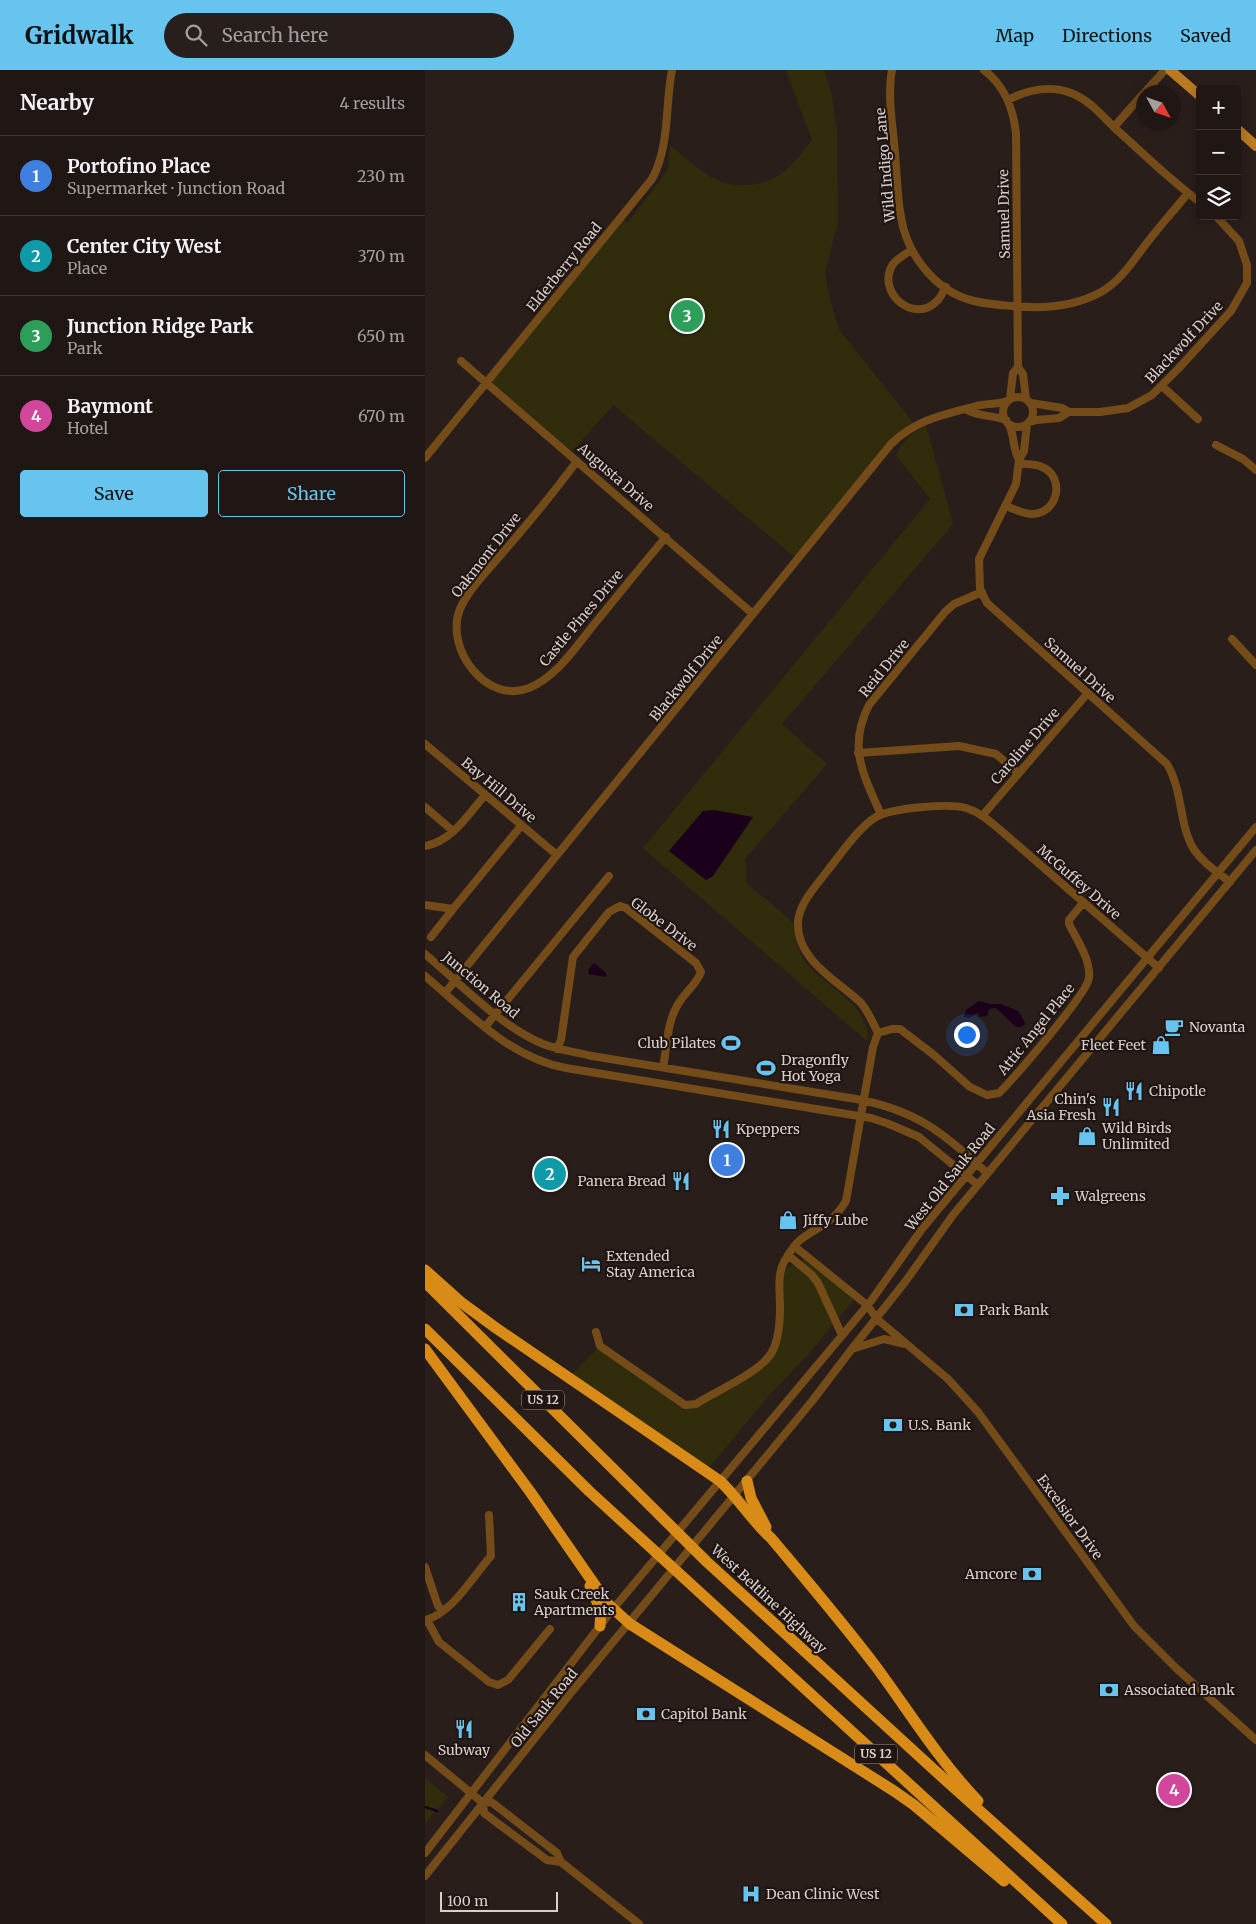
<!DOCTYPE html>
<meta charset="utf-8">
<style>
body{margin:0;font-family:Merriweather,serif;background:#281f1d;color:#f1f3f6}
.controls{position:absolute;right:15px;top:15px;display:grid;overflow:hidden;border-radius:5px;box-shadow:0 2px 12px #0003}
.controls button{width:45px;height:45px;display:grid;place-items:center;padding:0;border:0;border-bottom:1px solid #3d3534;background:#201614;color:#f1f3f6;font:25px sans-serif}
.compass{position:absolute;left:711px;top:15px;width:45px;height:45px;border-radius:50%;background:#201614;box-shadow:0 2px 12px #0003;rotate:130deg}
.scale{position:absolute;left:15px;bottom:12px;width:118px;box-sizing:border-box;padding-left:5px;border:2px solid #d7cfcd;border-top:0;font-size:14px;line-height:18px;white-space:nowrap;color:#d7cfcd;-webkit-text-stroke:4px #201512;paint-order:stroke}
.you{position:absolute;left:541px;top:964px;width:18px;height:18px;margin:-12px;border:4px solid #fff;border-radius:50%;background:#1a73e8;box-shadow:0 0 0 8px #1a73e833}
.badge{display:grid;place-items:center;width:32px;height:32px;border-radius:50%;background:#66c4ef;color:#fff;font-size:16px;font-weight:700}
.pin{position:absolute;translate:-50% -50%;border:2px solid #fff;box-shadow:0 1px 5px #0006}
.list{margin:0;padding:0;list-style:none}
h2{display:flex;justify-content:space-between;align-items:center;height:65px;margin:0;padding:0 20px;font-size:21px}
h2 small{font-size:16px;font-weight:400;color:#a29fa0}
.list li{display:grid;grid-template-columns:32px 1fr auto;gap:15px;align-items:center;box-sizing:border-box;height:80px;padding:0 20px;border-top:1px solid #3d3534}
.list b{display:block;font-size:19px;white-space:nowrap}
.list p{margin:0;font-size:16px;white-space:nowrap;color:#a29fa0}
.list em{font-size:16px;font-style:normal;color:#a29fa0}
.actions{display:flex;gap:10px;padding:15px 20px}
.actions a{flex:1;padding:11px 0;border:1px solid #66c4ef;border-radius:5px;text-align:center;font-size:18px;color:#66c4ef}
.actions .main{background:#66c4ef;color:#111}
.icon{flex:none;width:28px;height:28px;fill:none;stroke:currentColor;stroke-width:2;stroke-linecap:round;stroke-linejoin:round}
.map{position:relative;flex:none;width:831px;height:1854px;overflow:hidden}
header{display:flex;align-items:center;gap:30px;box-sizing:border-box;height:70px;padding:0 25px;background:#66c4ef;color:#111}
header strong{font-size:24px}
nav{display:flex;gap:28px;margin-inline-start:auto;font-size:18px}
.search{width:350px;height:45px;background:#281f1d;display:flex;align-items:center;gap:12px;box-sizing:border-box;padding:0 18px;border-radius:28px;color:#a29fa0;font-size:19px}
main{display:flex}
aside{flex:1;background:#201614}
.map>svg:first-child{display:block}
.green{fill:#312d0c}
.water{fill:#1a001a}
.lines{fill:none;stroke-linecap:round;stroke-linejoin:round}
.stream{stroke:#1a001a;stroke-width:2.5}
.minor{stroke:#734c1a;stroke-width:8}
.major{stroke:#b97a22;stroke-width:10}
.highway{stroke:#d88b16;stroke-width:11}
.labels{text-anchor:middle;stroke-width:4.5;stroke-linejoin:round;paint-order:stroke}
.shield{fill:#201512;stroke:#a09795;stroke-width:1}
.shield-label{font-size:12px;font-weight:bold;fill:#d7cfcd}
.street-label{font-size:14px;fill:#d7cfcd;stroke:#201512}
.poi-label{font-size:14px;fill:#d7cfcd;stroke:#201512;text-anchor:start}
</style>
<header>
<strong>Gridwalk</strong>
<div class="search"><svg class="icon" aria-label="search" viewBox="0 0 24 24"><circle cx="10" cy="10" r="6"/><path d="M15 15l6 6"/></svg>Search here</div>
<nav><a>Map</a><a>Directions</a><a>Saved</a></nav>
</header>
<main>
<aside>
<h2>Nearby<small>4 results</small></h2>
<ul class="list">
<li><span class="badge" style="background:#3f7fe0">1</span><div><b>Portofino Place</b><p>Supermarket · Junction Road</p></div><em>230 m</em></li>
<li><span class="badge" style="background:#0f9aa8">2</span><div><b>Center City West</b><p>Place</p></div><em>370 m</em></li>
<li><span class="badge" style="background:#2e9e5b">3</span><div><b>Junction Ridge Park</b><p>Park</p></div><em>650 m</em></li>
<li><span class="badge" style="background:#d1479c">4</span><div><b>Baymont</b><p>Hotel</p></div><em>670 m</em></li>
</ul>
<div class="actions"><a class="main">Save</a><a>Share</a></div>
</aside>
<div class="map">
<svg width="831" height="1854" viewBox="0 0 831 1854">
<rect width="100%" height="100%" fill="#2a1e1b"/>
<path class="green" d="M 361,0 L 399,0 L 407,26 L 412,64 L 413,151 L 400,203 L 405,230 L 415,261 L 490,355 L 477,363 L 373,490 L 188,335 L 145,384 L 62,311 L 195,148 L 203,152 L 243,100 L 245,75 C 260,87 275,102 292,110 C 302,115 312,115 323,115 C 355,113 368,94 387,70 Z
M 501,355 L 528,454 L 357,654 L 402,694 L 320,789 L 322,814 C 329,820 366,848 368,854 C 372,867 371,879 379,890 C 400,919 445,932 443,972 L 218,778 L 505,429 L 471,385 C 478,370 487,363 501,355 Z
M 381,1186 L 431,1227 L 381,1287 L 346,1323 L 287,1394 L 281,1398 L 143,1308 L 175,1276 L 260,1335 L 271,1334 L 333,1298 L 352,1269 L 355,1199 L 374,1194 Z
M 0,1708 L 23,1727 L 0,1754 Z"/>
<path class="water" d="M 289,740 L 328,747 L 288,806 L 281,810 L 244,781 L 278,741 Z
M 169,893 L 181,903 L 181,907 L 163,904 L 164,899 Z
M 554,931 L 565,934 L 576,934 L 593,941 L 599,951 L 600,954 L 596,957 L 591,957 L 571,938 L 564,939 L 562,946 L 554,947 L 554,944 L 552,943 L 544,948 L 539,947 L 541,940 Z"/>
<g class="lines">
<path class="stream" d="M 0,1737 L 12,1741"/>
<path class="minor" d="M 467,0 C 462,25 468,58 470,83 C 472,104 472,126 476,147 C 482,185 511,222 549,231 C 562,234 575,235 587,236 C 617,239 649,237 676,222 C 699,209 712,184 729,164 C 740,150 752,137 763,123
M 559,0 C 580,16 588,38 591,63 L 593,297 L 598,304 L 601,329
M 720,22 L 740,0
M 583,30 C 602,20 625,15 646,23 C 665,30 679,48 693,61 C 720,85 746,111 775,132
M 689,57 L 718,24
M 487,180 C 480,184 473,188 468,194 C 450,222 489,255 512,231 C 516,227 518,222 521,217
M 36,291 L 328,544
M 737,316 L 773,349
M578 342a15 15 0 1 1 30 0a15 15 0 1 1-30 0Z
M 585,329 L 588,303 L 593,297
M 606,333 L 637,338 L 644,342
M 542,340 C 555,347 568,345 581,350
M 605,352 L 612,350 L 634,348 L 644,342 L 675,342 L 703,338 L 727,325 L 753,299 L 806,241 L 822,213 L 822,195 L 814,171 L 791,146
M 583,353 C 590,364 587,378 594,390
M 602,354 L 599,381 L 594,390 L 591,414 L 554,489 L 555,519 L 562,533 L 742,694 C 758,721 754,754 768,778 C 777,792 792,802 805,812
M 791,375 L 818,389 L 831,400
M 0,388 L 227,109 C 245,76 240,35 247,0
M 152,391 C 130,421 105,451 81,479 C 66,497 44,518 35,539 C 19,579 62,635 104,618 C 133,606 152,575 171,552 C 194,524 217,495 241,467
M 581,436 C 589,439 598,444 607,444 C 633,444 641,407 617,397 C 610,393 602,394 594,394
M 807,569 L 831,595
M 0,674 L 132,785
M 433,683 L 534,676 L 571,684 L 593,703
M 0,737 L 28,761
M 456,745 C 439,705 422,678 444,635 L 520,542 L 529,534 L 557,522
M 557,746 L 662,624
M 0,776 C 27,771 43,745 60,725
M 0,835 L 28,839 L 96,756
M 6,867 L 28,839
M 0,884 C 36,914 75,956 118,974 C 134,980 150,982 167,986 L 431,1029 C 491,1040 519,1063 562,1103
M 0,906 C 42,941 84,988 141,998 L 446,1048 L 464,1054 L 494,1067 L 553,1115
M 20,923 L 466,374 C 492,349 518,345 551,336 C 562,333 572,335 582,331
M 60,957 L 184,806
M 453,963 C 448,953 443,941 436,933 C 412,910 371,890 373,852 C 374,833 392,815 403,800 C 416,784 434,757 451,747 C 467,738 524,733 541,738 C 554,742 563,750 573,758 L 734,898
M 132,979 L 136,970 L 148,887 L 184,842 L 195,836 L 201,838 L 271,893 L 276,902 C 271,916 257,924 251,938 C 242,954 242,978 238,997
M 369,1176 L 442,1235 L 452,1249 L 523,1309 L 553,1342 L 709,1556 L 751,1598 L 831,1670
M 363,1185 L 387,1205 L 393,1213 L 417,1265
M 171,1262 L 175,1276 L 260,1335 L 271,1334 C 291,1321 336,1302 347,1282 C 354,1269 355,1252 355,1237 C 355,1224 352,1204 359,1192 C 363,1185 368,1176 375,1170 C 395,1155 406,1155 421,1131 L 448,977 L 453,963 L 467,959 L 475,959 L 509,985 L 545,1017 L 562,1025 L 574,1023 C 589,1008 662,924 664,908 C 666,890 652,870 644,854 L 644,850 L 658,833
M 427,1279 L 459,1269 L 480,1274
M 0,1497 L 13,1536 L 18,1541
M 0,1550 C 27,1544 48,1506 66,1486 L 64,1445
M 2,1550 L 14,1572 L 64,1612 L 73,1615 L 83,1610 L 125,1559
M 0,1685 L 58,1733 L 59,1743 L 122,1790 L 136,1792
M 58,1733 L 66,1732 L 69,1734 L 132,1783 L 136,1792 L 214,1854
M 0,1783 L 188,1539 L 446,1231 L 497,1159 L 831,757
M 0,1806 L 145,1624 L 388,1330 L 426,1280 L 480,1212 L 528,1145 L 831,780"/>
<path class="major" d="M 745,0 L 775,26
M 812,59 L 831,76"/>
<path class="highway" d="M 0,1200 L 37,1233 L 71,1258 L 295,1411 C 314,1429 327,1451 346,1468 C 382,1511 418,1553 452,1598 C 485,1643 514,1690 553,1731
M 0,1212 L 282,1492 L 517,1707 L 681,1854
M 0,1259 L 164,1421 L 637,1854
M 0,1279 L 106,1423 L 183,1534 L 205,1554 L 469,1721 L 489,1735 L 579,1811
M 322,1411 L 326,1428 L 341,1457
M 165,1516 L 176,1541 L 175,1556"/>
</g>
<defs>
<g id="cafe-bare" transform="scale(1.5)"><path d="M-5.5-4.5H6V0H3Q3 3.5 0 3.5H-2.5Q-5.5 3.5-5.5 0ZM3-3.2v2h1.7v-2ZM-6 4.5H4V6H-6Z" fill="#66c4ef" stroke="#201512" stroke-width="2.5" paint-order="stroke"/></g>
<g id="stadium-bare" transform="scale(1.5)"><path d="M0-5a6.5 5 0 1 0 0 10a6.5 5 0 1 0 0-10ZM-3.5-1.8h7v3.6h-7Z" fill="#66c4ef" stroke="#201512" stroke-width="2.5" paint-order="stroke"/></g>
<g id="shop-bare" transform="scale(1.5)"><path d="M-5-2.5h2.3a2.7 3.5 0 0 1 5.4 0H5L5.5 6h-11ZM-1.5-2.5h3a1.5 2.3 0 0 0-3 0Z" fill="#66c4ef" stroke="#201512" stroke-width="2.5" paint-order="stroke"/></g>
<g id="restaurant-bare" transform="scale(1.5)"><path d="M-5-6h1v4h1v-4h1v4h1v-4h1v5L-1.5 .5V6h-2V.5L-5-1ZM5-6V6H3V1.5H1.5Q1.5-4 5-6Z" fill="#66c4ef" stroke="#201512" stroke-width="2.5" paint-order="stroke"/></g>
<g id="pharmacy-bare" transform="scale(1.5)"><path d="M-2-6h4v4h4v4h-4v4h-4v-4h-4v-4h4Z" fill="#66c4ef" stroke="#201512" stroke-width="2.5" paint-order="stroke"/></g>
<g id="hotel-bare" transform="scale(1.5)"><path d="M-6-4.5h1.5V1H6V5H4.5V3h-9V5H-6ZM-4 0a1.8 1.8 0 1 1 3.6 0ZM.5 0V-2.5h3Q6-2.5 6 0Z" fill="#66c4ef" stroke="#201512" stroke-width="2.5" paint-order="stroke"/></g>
<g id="bank-bare" transform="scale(1.5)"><path d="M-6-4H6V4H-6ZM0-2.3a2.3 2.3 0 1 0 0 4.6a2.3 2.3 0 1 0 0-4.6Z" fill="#66c4ef" stroke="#201512" stroke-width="2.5" paint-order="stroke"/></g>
<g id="building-bare" transform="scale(1.5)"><path d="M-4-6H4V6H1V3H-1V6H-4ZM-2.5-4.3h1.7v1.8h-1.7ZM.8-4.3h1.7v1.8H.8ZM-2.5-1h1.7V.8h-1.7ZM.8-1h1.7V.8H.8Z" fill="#66c4ef" stroke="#201512" stroke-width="2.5" paint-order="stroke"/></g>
<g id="hospital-bare" transform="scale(1.5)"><path d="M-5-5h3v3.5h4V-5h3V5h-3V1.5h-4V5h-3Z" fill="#66c4ef" stroke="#201512" stroke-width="2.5" paint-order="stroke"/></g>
</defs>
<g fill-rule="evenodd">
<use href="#cafe-bare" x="749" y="957"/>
<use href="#stadium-bare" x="306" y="973"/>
<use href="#shop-bare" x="736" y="975"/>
<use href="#stadium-bare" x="341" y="998"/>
<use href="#restaurant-bare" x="709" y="1021"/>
<use href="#restaurant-bare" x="686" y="1037"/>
<use href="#restaurant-bare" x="296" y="1059"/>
<use href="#shop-bare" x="662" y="1066"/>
<use href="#restaurant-bare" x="256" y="1111"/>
<use href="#pharmacy-bare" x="635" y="1126"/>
<use href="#shop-bare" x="363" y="1150"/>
<use href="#hotel-bare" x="166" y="1194"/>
<use href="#bank-bare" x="539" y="1240"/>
<use href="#bank-bare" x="468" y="1355"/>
<use href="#bank-bare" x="607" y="1504"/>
<use href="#building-bare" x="94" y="1532"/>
<use href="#bank-bare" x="684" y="1620"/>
<use href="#bank-bare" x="221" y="1644"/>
<use href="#restaurant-bare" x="39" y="1659"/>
<use href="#hospital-bare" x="326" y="1824"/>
</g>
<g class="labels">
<g class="shield">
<rect x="97" y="1320.5" width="42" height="19" rx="4"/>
<rect x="430" y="1674.5" width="42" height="19" rx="4"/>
</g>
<g class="shield-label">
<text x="118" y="1334">US 12</text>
<text x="451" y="1688">US 12</text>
</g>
<g class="street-label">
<text transform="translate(460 95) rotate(-95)" y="5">Wild Indigo Lane</text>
<text transform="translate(579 144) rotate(-91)" y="5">Samuel Drive</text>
<text transform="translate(139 197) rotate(-51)" y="5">Elderberry Road</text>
<text transform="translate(759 272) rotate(-47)" y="5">Blackwolf Drive</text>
<text transform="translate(191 407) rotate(41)" y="5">Augusta Drive</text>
<text transform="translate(61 485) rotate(-52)" y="5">Oakmont Drive</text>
<text transform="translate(156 548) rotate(-50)" y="5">Castle Pines Drive</text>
<text transform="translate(459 598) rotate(-51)" y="5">Reid Drive</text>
<text transform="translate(655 600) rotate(42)" y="5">Samuel Drive</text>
<text transform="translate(261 608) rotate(-51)" y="5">Blackwolf Drive</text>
<text transform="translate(600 676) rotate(-49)" y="5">Caroline Drive</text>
<text transform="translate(74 720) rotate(40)" y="5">Bay Hill Drive</text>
<text transform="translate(654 812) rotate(41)" y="5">McGuffey Drive</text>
<text transform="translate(239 854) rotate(37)" y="5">Globe Drive</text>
<text transform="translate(56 915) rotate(40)" y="5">Junction Road</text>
<text transform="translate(611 959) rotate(-51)" y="5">Attic Angel Place</text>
<text transform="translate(525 1107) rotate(-51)" y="5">West Old Sauk Road</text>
<text transform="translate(645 1447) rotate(54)" y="5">Excelsior Drive</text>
<text transform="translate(344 1529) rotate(43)" y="5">West Beltline Highway</text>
<text transform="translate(119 1638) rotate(-51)" y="5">Old Sauk Road</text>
</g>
<g class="poi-label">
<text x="764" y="962">Novanta</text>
<text x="291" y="978" text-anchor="end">Club Pilates</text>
<text x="721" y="980" text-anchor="end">Fleet Feet</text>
<text x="356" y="995">Dragonfly<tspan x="356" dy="16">Hot Yoga</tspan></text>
<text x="724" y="1026">Chipotle</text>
<text x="671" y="1034" text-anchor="end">Chin's<tspan x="671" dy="16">Asia Fresh</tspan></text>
<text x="677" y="1063">Wild Birds<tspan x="677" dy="16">Unlimited</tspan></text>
<text x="311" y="1064">Kpeppers</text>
<text x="241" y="1116" text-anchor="end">Panera Bread</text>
<text x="650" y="1131">Walgreens</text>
<text x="378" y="1155">Jiffy Lube</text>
<text x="181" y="1191">Extended<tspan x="181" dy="16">Stay America</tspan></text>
<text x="554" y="1245">Park Bank</text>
<text x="483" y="1360">U.S. Bank</text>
<text x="592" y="1509" text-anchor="end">Amcore</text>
<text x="109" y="1529">Sauk Creek<tspan x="109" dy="16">Apartments</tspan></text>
<text x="699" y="1625">Associated Bank</text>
<text x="236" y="1649">Capitol Bank</text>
<text x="39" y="1685" text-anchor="middle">Subway</text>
<text x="341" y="1829">Dean Clinic West</text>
</g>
</g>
</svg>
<div class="controls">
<button>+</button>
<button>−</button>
<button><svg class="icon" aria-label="layers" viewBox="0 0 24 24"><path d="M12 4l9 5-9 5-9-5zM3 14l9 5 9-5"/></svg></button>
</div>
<svg class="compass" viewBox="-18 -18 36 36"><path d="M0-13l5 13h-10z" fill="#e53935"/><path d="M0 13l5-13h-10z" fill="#a29fa0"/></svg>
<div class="scale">100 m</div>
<div class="you"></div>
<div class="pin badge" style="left:302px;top:1090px;background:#3f7fe0">1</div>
<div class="pin badge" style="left:125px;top:1104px;background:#0f9aa8">2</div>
<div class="pin badge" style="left:262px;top:246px;background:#2e9e5b">3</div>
<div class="pin badge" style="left:749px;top:1720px;background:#d1479c">4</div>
</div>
</main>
